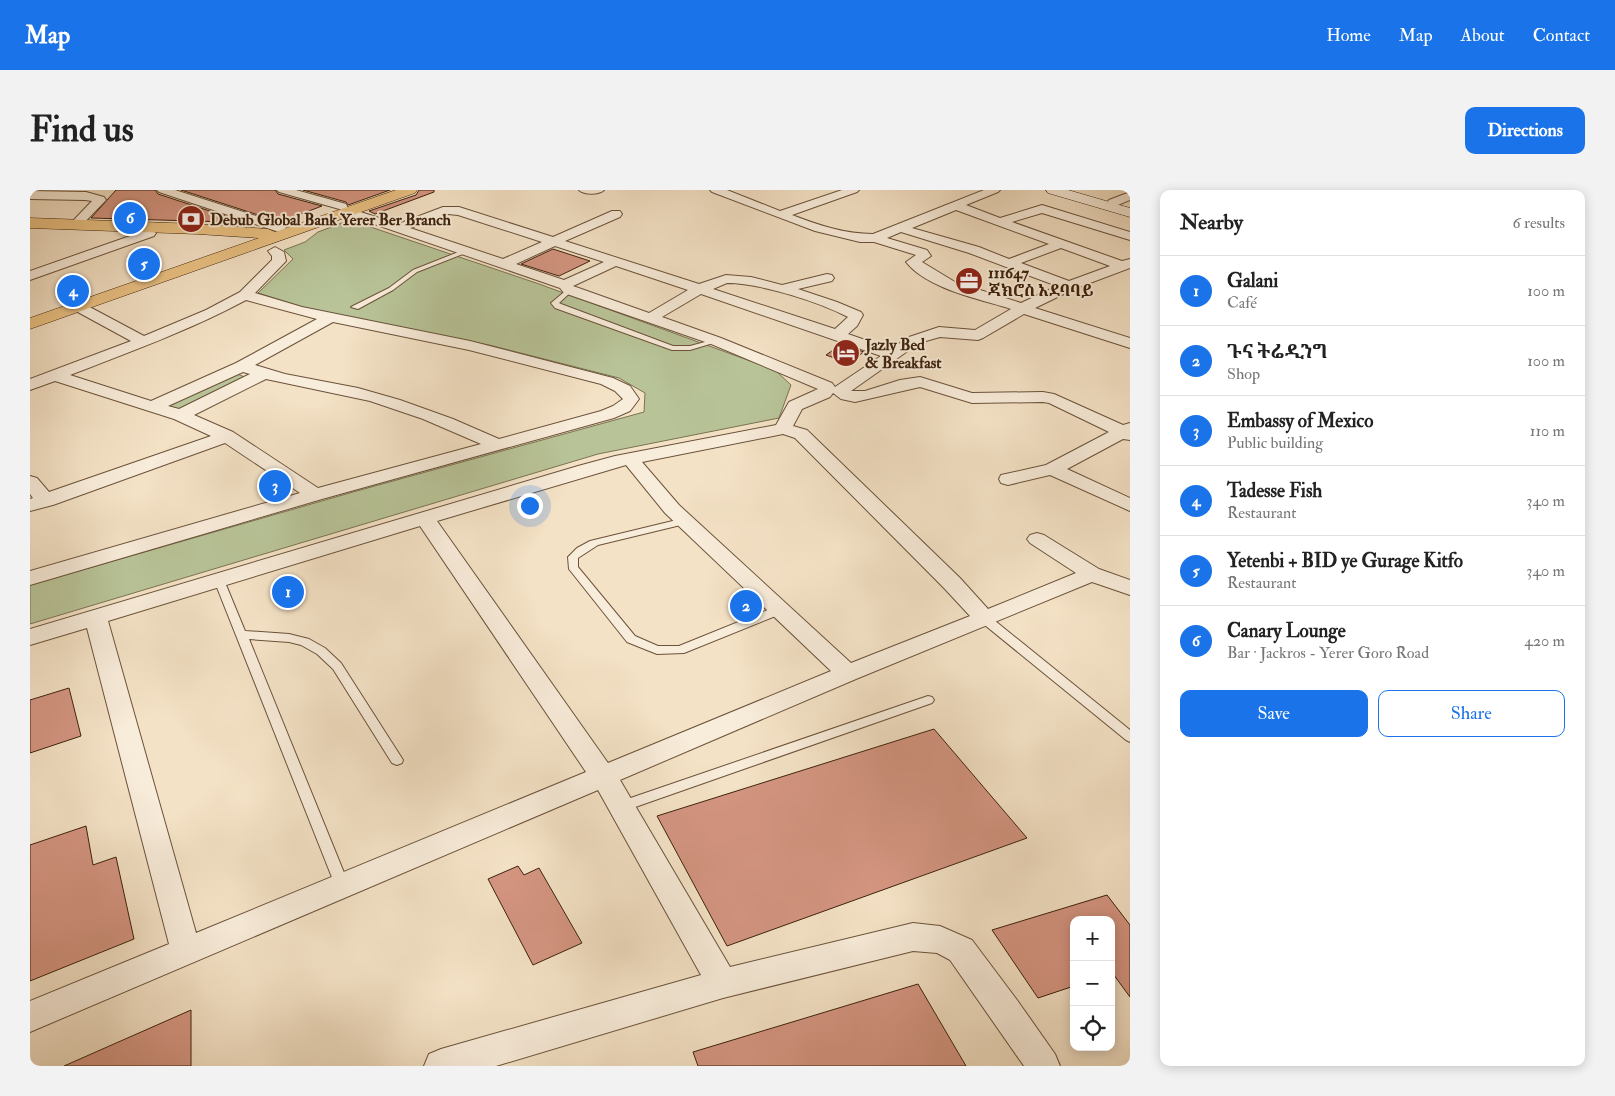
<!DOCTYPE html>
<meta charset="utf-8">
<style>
body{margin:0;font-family:"IM FELL Double Pica","Noto Serif Ethiopic",serif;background:#f2f2f2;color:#222}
.controls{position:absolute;right:15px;bottom:15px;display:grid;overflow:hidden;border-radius:10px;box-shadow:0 2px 12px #0003}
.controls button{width:45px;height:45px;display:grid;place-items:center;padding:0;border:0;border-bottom:1px solid #e0e0e0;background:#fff;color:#222;font:25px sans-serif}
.you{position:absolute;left:499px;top:315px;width:18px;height:18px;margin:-12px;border:4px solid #fff;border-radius:50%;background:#1a73e8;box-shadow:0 0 0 8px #1a73e833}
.badge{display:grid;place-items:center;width:32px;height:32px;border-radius:50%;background:#1a73e8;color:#fff;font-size:16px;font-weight:700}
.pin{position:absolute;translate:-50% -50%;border:2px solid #fff;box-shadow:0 1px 5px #0006}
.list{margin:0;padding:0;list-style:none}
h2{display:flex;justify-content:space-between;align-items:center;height:65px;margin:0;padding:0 20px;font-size:21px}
h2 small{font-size:16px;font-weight:400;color:#767676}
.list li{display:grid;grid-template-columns:32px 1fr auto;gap:15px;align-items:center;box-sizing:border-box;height:70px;padding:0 20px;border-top:1px solid #e0e0e0}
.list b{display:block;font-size:19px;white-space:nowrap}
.list p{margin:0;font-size:16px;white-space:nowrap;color:#767676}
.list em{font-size:16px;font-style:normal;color:#767676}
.actions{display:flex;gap:10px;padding:15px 20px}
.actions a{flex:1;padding:11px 0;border:1px solid #1a73e8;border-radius:10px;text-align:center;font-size:18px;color:#1a73e8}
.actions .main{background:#1a73e8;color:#fff}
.icon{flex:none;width:28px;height:28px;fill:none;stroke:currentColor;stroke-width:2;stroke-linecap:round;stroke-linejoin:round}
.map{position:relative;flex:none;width:1100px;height:876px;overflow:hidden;border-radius:10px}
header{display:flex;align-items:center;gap:30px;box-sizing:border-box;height:70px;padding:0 25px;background:#1a73e8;color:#fff}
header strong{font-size:24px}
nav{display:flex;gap:28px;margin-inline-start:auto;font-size:18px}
.intro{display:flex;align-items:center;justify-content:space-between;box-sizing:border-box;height:120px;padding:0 30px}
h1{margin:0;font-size:35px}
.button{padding:12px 22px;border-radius:10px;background:#1a73e8;color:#fff;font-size:18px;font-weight:700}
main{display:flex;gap:30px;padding:0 30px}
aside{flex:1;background:#fff;border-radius:10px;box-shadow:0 2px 12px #0003}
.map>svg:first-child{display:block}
.green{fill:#b8c498;stroke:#7a7352}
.building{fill:#d49581;stroke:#3d220c}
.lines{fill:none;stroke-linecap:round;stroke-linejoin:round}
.lane-casing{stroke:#6b523a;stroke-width:2}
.street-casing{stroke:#6b523a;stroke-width:2}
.secondary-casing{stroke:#3d220c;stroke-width:1}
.primary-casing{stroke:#3d220c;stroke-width:1}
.lane{fill:#f8ecda;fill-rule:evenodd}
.street{fill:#f8ecda;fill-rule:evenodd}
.secondary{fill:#f8ecda;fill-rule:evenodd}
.primary{fill:#eac183;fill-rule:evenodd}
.labels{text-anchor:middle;stroke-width:4;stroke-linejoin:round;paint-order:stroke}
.far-poi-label{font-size:16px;font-weight:bold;fill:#3d220c;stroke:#f8ecda;text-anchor:start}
</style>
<header>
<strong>Map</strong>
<nav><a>Home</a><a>Map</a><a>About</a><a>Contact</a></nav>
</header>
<div class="intro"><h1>Find us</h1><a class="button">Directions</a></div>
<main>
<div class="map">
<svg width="1100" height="876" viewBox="0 0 1100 876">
<rect width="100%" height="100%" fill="#f4e2c6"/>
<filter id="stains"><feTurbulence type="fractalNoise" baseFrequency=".004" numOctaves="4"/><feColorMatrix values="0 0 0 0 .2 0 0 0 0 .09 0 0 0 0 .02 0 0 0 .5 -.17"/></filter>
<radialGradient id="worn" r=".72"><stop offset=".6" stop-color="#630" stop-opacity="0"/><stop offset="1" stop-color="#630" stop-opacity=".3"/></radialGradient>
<path class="green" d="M 320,30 L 509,94 L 745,180 L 761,195 L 749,228 L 568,264 L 0,434 L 0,395 L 323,302 L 614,222 L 615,203 L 589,188 L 459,155 L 292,123 L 228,103 L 263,69 L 254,60 L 275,52 L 288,42 Z
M 205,183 L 217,188 L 147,221 L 135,214 Z"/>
<path class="building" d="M 86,0 L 125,0 L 128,4 L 201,28 L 198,32 L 61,28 Z
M 151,0 L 245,0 L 248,4 L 292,16 L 250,32 Z
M 273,0 L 360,0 L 318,15 L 316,12 Z
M 389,0 L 404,0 L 404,2 L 345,24 L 339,21 L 386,5 Z
M 523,59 L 560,71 L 529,86 L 491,74 Z
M 812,154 L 834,162 L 818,173 L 796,165 Z
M 39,498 L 51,546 L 0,563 L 0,510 Z
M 904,539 L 997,648 L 697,756 L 627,626 Z
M 56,636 L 63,675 L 86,667 L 104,749 L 0,791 L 0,655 Z
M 488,676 L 494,685 L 509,678 L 552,753 L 503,775 L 458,689 Z
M 1077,705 L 1100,735 L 1100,807 L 1081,781 L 1081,730 L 1044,730 L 1044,796 L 1008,808 L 962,740 Z
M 888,794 L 936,876 L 668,876 L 663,862 Z
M 161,820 L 161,876 L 34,876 Z"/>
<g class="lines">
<g class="lane-casing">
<path id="lane" d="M 436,59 L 439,61 L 438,62 L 387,82 L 363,100 L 328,119 L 321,117 L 359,98 L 383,80 Z
M 539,98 L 543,100 L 529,113 L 531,114 L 643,156 L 660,156 L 686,149 L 690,151 L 660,160 L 642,160 L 525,118 L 521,113 Z
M 655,328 L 660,331 L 659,333 L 568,355 L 548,368 L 548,377 L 605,446 L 628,456 L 649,456 L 745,417 L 753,417 L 755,420 L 753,423 L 654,463 L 627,464 L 597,452 L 539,379 L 538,367 L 547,358 L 560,351 Z
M 189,387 L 194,390 L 215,441 L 259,444 L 279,449 L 295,458 L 311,473 L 373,570 L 372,573 L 367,575 L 362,573 L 303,479 L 287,464 L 271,455 L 259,452 L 219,449 L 319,695 L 317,699 L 312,701 L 307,699 L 305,695 L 184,390 Z
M 955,425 L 959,426 L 1100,540 L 1100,552 L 1096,550 L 951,432 L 949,429 Z
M 898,506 L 902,507 L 904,510 L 902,513 L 591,622 L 586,621 L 584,617 L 586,613 Z"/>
</g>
<g class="street-casing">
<path id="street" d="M 127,0 L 145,0 L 254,35 L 256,38 L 250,42 L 246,41 L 129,2 Z
M 247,0 L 266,0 L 316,14 L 318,18 L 368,34 L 413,17 L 429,17 L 523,47 L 582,21 L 590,21 L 592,24 L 590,27 L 535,51 L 669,94 L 696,85 L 721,87 L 752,95 L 797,84 L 802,85 L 804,88 L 802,91 L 768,99 L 807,112 L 831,122 L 833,125 L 827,136 L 818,144 L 861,159 L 879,147 L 909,137 L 945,140 L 981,119 C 950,109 897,99 876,72 L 886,65 L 844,52 L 830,52 L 785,41 L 682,2 L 680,0 L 697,0 L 750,21 L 812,0 L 829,0 L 827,2 L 762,25 C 788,35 815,44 843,44 L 954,0 L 970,0 L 968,2 L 936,15 L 970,28 L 1012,15 L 1100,42 L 1100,50 L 1012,23 L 982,32 L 1092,71 L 1100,69 L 1100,78 L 1044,99 L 1005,118 L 1100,148 L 1100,158 L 994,124 L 953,148 L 948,150 L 910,147 L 889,153 L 821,201 L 835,201 L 870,190 L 890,187 L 942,203 L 1013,202 L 1024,204 L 1093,235 L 1100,233 L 1100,250 L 1093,249 L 1037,279 L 1100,308 L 1100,321 L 1020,285 L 978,295 L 971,293 L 969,289 L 971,285 L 1016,275 L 1079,242 L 1019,213 L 1013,212 L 942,213 L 890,197 L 825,212 L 811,209 L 803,203 L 800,207 L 772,219 L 763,236 L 777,240 L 930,388 L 958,419 L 1046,383 L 1000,353 L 997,349 L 1000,345 L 1007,343 L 1014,345 L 1069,379 L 1100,390 L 1100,405 L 1062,392 L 826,489 L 590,590 L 700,777 L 883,733 L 910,736 L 942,750 L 987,810 L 1025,864 L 1030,876 L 994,876 L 920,770 L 907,763 L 883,761 L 693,808 L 466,876 L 394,876 L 399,864 L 411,859 L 671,785 L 568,600 L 0,842 L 0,811 L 139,754 L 57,438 L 0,455 L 0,439 L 548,276 L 585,266 L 746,235 L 759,212 L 788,199 L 681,154 L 534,103 L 530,98 L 315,24 L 313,20 L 249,2 ZM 926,20 L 1019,54 L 979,69 L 949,57 L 882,38 ZM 418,24 L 428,25 L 512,52 L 473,69 L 380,38 ZM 871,42 L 939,63 L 1027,96 L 991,113 L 925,92 L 892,72 L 901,66 L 897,60 L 857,48 ZM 525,56 L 574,72 L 534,90 L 486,74 ZM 1031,58 L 1080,76 L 1039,91 L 991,73 ZM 586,76 L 658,100 L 619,123 L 543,96 ZM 697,93 C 730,93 789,112 818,127 L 805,139 L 683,99 ZM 671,104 L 851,166 L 805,197 L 802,193 L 691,148 L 632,127 ZM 753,244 L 765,248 L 914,398 L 940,426 L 821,473 L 649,315 L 612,272 ZM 596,275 L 635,323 L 801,481 L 578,573 L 407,331 ZM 390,336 L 556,582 L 166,743 L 78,431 Z
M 549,0 L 574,0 C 569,5 554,5 549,0 Z
M 0,1 L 56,2 L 74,7 L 76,10 L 49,38 L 45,39 L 39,35 L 62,11 L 55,10 L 0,9 Z
M 1100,2 L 1100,10 L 1083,17 L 1077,13 L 1079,10 Z
M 120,39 L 126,43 L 124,46 L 0,90 L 0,81 Z
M 245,57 L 254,62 L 256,71 L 225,103 L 272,117 L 440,151 L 583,188 L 600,196 L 609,209 L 600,221 L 584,228 L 292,309 L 0,395 L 0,381 L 270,303 L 195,253 L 23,315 L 0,321 L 0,309 L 3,308 L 0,304 L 0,286 L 7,288 L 19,302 L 181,246 L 144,229 L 25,191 L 0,200 L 0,189 L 101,151 L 44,120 L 42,117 L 44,114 L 54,114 L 114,146 L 176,120 L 210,102 L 242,70 L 242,66 L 238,61 ZM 216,110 L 287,129 L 206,173 L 121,211 L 40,185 C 100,162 160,140 216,110 ZM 303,132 L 439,160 L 571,194 L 585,201 L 593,209 L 583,216 L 571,221 L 469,249 L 423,229 L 370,210 L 328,198 L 255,184 L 225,175 ZM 213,182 L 220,184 L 149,219 L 138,216 ZM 236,189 L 340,211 L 393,229 L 451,254 L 288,298 L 203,242 L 164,225 Z"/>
</g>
<g class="secondary-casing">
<path id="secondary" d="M 1016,0 L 1038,0 L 1100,18 L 1100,27 L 1018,3 Z"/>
</g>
<g class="primary-casing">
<path id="primary" d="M 366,0 L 387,0 L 385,3 L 0,139 L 0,128 L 229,48 L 168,44 L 0,38 L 0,28 L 168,34 L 238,39 L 245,42 Z"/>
</g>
<use href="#lane" class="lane"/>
<use href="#street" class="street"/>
<use href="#secondary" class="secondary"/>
<use href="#primary" class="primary"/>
</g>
<defs>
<g id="bank-disc" transform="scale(1.4375)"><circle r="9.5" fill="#8f2418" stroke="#f8ecda"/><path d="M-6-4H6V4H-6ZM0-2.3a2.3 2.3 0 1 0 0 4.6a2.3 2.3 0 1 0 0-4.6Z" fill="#fff"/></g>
<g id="office-disc" transform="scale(1.4375)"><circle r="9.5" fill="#8f2418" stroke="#f8ecda"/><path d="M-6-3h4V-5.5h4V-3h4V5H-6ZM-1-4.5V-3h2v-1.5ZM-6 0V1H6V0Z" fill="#fff"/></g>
<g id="hotel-disc" transform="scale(1.4375)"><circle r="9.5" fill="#8f2418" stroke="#f8ecda"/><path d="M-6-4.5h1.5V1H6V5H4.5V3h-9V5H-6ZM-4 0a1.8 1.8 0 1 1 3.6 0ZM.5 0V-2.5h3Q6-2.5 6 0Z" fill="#fff"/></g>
</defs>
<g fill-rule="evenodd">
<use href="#bank-disc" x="161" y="29"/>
<use href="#office-disc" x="939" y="91"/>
<use href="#hotel-disc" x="816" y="163"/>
</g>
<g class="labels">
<g class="far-poi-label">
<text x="180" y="35">Debub Global Bank Yerer Ber Branch</text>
<text x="958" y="88">111647<tspan x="958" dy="18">ጃክሮስ አደባባይ</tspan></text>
<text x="835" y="160">Jazly Bed<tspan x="835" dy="18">&amp; Breakfast</tspan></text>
</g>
</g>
<rect width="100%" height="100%" filter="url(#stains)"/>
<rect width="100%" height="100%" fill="url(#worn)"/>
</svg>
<div class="controls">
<button>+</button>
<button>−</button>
<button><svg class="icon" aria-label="locate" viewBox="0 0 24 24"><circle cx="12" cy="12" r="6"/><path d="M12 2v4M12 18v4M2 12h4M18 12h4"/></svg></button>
</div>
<div class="you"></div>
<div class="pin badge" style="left:258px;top:402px">1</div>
<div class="pin badge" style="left:716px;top:416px">2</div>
<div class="pin badge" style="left:245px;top:296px">3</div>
<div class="pin badge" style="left:43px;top:101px">4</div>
<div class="pin badge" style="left:114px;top:74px">5</div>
<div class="pin badge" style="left:100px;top:28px">6</div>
</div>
<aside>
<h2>Nearby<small>6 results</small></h2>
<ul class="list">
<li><span class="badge">1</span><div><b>Galani</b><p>Café</p></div><em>100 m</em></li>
<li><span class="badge">2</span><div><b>ጉና ትሬዲንግ</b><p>Shop</p></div><em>100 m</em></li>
<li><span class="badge">3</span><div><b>Embassy of Mexico</b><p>Public building</p></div><em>110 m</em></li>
<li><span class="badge">4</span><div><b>Tadesse Fish</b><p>Restaurant</p></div><em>340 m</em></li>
<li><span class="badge">5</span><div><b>Yetenbi + BID ye Gurage Kitfo</b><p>Restaurant</p></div><em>340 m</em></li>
<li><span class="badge">6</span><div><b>Canary Lounge</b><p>Bar · Jackros - Yerer Goro Road</p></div><em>420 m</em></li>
</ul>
<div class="actions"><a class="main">Save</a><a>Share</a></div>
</aside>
</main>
